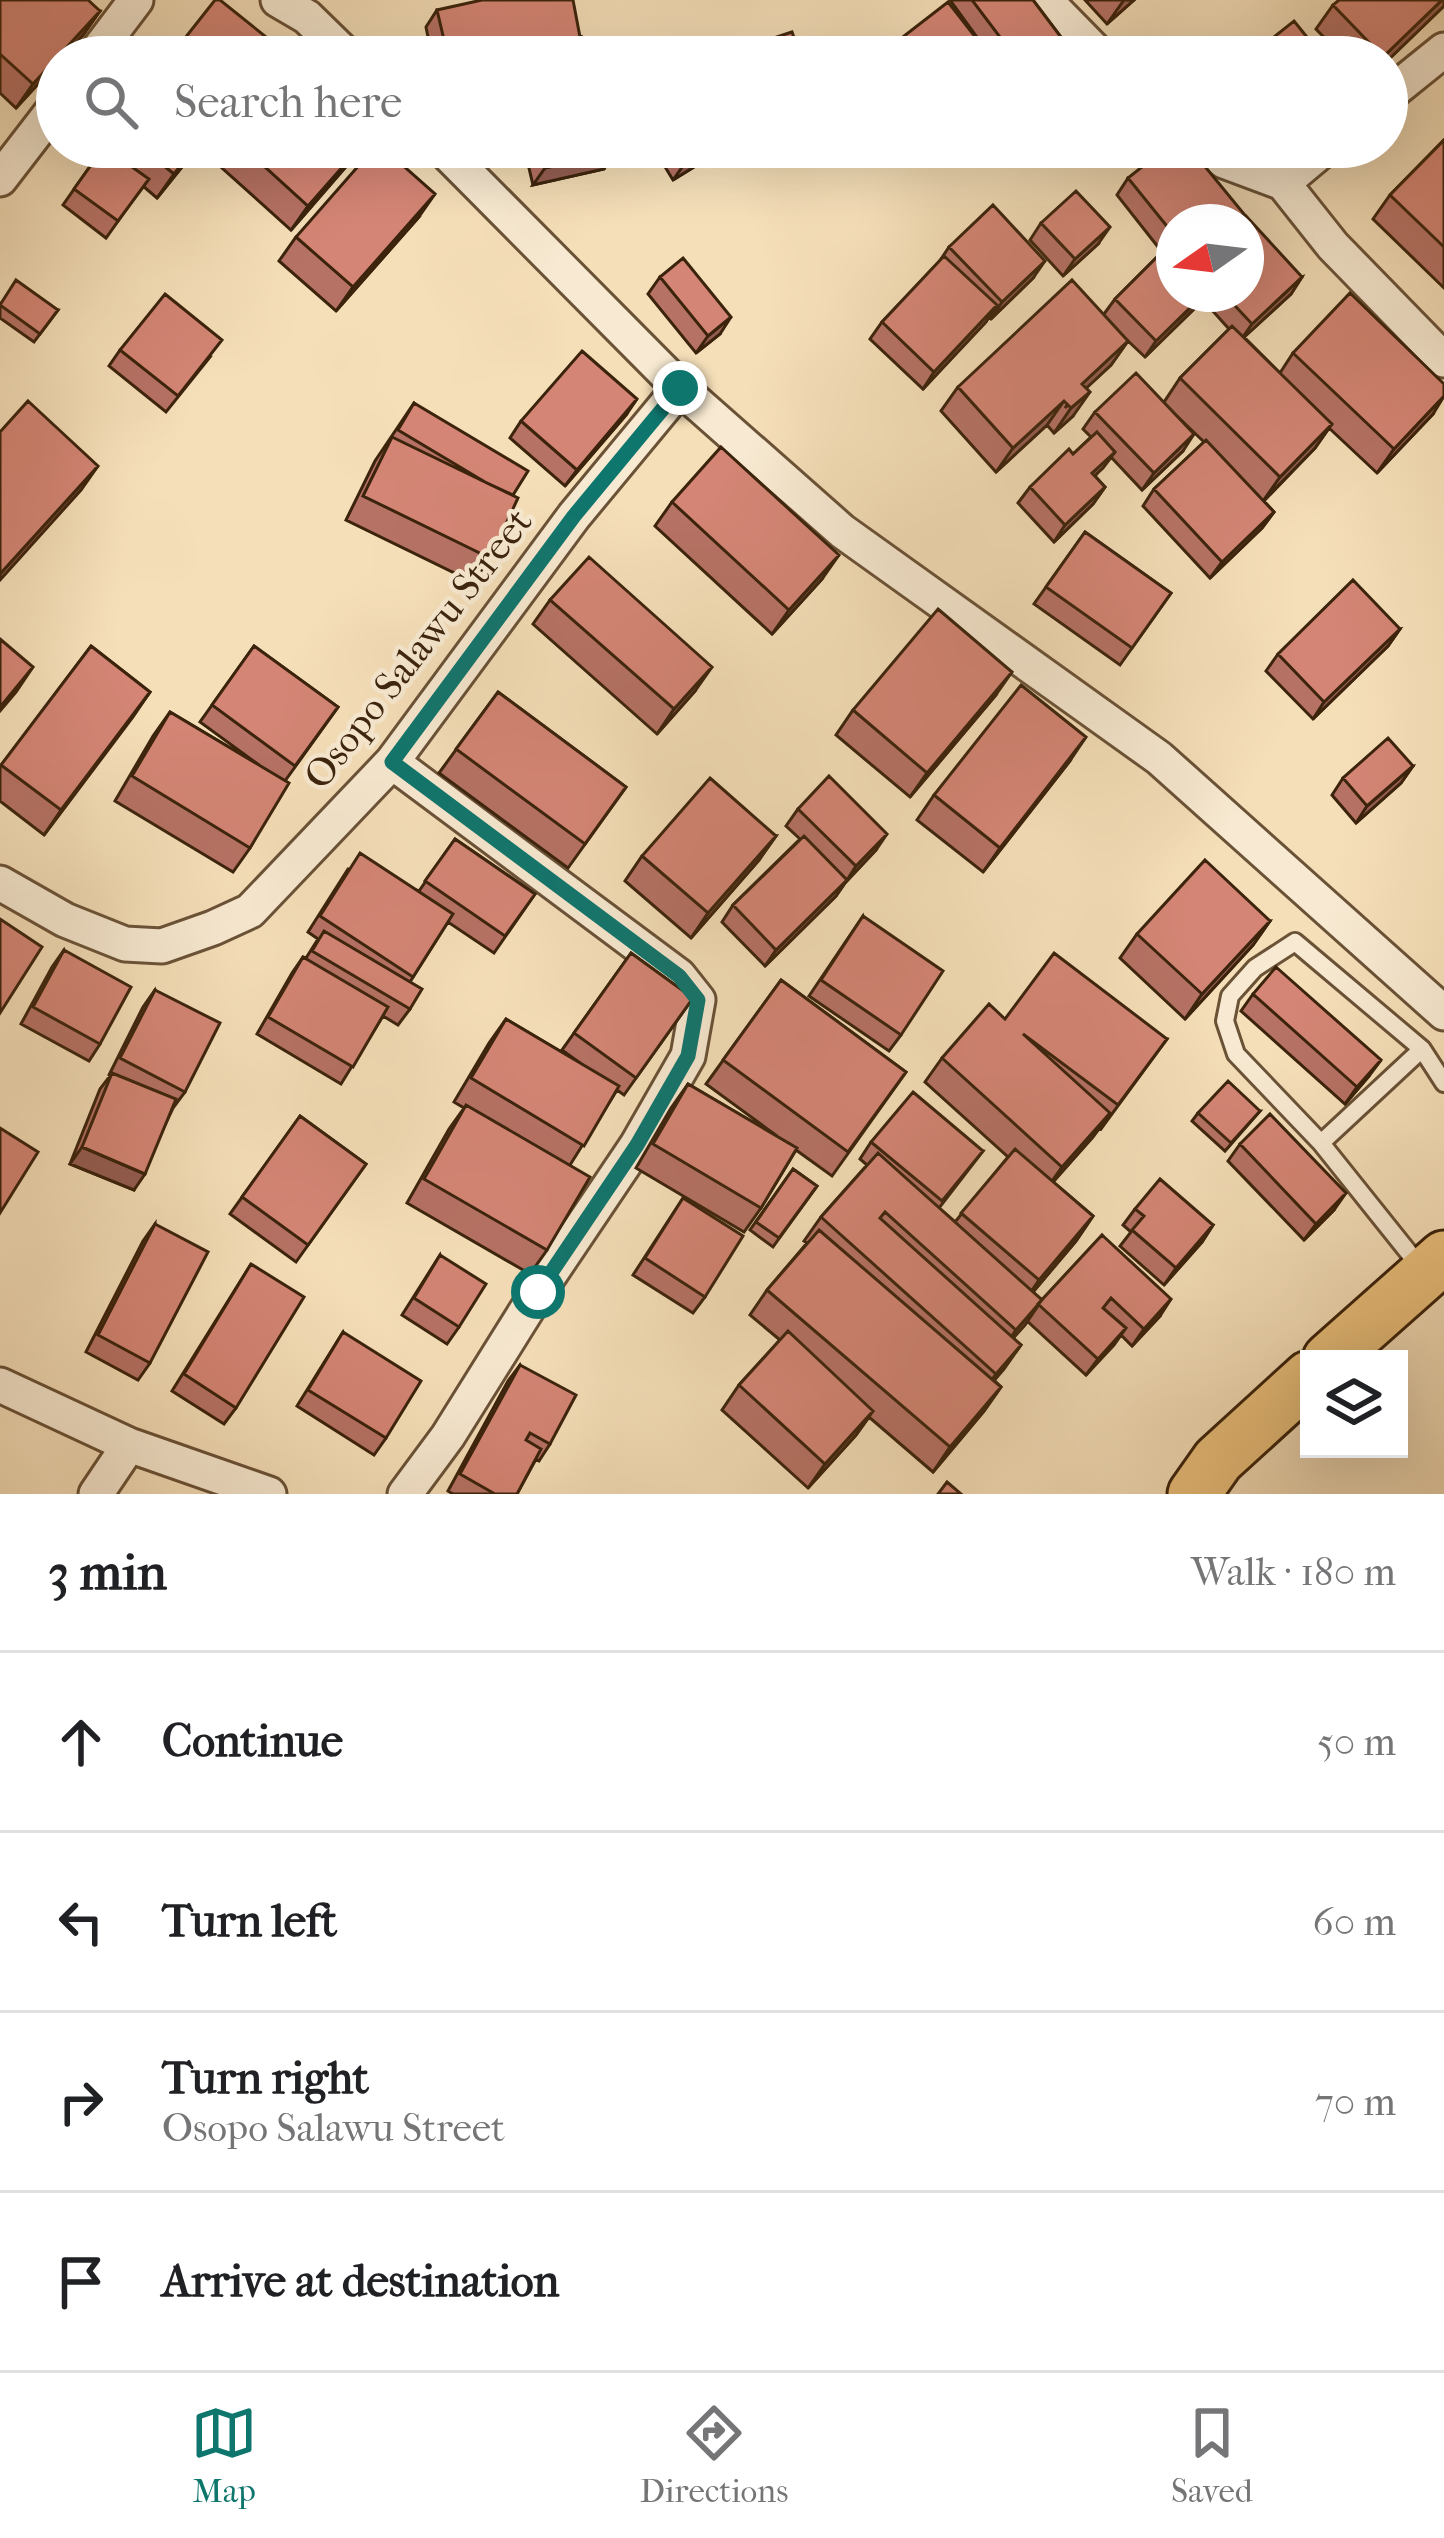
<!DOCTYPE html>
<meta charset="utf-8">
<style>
body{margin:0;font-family:"IM FELL French Canon",serif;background:#f2f2f2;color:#202124}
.controls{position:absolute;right:36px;bottom:36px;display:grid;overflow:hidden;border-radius:0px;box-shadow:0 12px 48px #0002}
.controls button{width:108px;height:108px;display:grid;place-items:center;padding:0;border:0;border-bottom:3px solid #e0e0e0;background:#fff;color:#202124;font:60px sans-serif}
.compass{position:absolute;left:1156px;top:204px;width:108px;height:108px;border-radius:50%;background:#fff;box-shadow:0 12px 48px #0002;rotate:256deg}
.stop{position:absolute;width:36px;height:36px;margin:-27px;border:9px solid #0f766e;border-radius:50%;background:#fff}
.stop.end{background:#0f766e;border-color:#fff;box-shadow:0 3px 12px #0008}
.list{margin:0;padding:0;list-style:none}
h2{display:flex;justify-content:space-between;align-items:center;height:156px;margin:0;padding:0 48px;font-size:51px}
h2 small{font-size:39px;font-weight:400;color:#757577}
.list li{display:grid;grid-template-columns:78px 1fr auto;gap:36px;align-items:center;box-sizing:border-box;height:180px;padding:0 48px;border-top:3px solid #e0e0e0}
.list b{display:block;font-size:45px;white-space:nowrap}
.list p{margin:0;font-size:39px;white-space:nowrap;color:#757577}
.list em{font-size:39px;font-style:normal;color:#757577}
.icon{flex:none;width:66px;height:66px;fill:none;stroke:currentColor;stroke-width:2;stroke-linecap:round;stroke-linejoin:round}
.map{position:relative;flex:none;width:1444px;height:1494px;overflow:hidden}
.search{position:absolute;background:#fff;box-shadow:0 12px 48px #0002;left:36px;right:36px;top:36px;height:132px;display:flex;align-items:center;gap:30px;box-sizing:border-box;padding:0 42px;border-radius:66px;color:#757577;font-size:45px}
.sheet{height:876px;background:#fff}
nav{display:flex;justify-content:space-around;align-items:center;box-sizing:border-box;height:168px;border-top:3px solid #e0e0e0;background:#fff;font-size:33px;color:#757577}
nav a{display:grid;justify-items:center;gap:6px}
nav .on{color:#0f766e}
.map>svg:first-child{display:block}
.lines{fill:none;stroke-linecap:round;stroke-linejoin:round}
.lane-casing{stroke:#6a5237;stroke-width:22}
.street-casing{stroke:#6a5237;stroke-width:39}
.primary-casing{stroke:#3b230c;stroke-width:57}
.lane{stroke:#f8ead2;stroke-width:16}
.street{stroke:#f8ead2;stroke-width:33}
.primary{stroke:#eac07c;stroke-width:51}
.wall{fill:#b67265;stroke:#3b230c;stroke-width:3}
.shaded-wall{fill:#945d52;stroke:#3b230c;stroke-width:3}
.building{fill:#d48575;stroke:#3b230c;stroke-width:3}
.route{stroke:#0f766e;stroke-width:15}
.labels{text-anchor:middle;stroke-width:9;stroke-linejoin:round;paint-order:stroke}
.street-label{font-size:39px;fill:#3b230c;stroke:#f8ead2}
</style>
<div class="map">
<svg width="1444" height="1494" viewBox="0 0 1444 1494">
<rect width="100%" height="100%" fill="#f5dfb9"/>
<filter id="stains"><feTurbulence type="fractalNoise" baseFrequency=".00167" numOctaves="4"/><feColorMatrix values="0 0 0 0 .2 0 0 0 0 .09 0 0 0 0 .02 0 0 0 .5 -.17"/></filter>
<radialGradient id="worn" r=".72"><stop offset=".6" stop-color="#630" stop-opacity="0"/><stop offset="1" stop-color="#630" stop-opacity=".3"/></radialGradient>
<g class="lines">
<g class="lane-casing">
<path id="lane" d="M 1321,1143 L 1422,1049
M 1421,1268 L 1321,1143 L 1236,1054 L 1225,1021 L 1230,996 L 1255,968 L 1295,942 L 1422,1049 L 1444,1083"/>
</g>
<g class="street-casing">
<path id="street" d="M 278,0 L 307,17 L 348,57
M 1045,0 L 1101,57
M 93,57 L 136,0
M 1387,96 L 1444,50
M 441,147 L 680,388 L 842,531 L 1159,758 L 1444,1013
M 1206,147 L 1224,161 L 1283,183 L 1333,246 L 1444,360
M 0,179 L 57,105
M 1283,183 L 1326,147
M 392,762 L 679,976 L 698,1000 L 688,1056 L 637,1145 L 538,1292 L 448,1436 L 405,1494
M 0,883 L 65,920 L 125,944 L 162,946 L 213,928 L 250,911 L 392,762 L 574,516 L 680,388
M 0,1385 L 129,1445 L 269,1494
M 96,1494 L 129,1445"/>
</g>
<g class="primary-casing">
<path id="primary" d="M 1329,1359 L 1444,1257
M 1194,1494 L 1218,1460 L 1309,1377"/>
</g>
<use href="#lane" class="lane"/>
<use href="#street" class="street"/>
<use href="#primary" class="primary"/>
</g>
<path class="wall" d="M 0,0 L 100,11 L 83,35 L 16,108 L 0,93 Z
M 950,0 L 1033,0 L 1076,57 L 886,57 L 895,43 L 990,55 Z
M 1085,0 L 1134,0 L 1107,24 Z
M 1333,5 L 1444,6 L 1387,61 L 1387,57 L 1343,57 L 1316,29 Z
M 437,10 L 580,37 L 569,54 L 555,57 L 432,57 L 426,27 Z
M 1444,140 L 1444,288 L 1373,219 L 1390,195 Z
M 101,147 L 198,147 L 157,198 L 143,186 L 106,238 L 63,205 L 100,152 L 98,151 Z
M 237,147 L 363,147 L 291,230 L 222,168 Z
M 524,147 L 614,147 L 604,169 L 533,185 Z
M 653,147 L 722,147 L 718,152 L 673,180 Z
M 745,147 L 801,147 L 751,164 Z
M 1128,178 L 1174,222 L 1174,294 L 1246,294 L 1302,277 L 1291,294 L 1244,337 L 1280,373 L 1293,353 L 1433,414 L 1377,473 L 1329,428 L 1315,448 L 1264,501 L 1274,512 L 1262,528 L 1210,578 L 1143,506 L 1154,489 L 1204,442 L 1180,419 L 1183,451 L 1142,490 L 1111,457 L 1095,476 L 1105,487 L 1093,504 L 1054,542 L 1018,503 L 1030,487 L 1073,454 L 1091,437 L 1083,429 L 1095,412 L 1164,402 L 1180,378 L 1229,329 L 1202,299 L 1194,309 L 1145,357 L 1128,341 L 1111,365 L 1086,388 L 1073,416 L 1054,433 L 1047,425 L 996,472 L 941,411 L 958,387 L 1104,314 L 1115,299 L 1162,252 L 1117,195 Z
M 418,218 L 336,311 L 279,261 L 296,237 Z
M 1041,223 L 1098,244 L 1063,276 L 1030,240 Z
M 949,247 L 1033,278 L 991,319 L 989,317 L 923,389 L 870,339 L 882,322 L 939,262 Z
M 660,277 L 720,334 L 696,353 L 648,294 Z
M 0,303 L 58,310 L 34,342 L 0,318 Z
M 120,350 L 210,357 L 166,412 L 109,366 Z
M 414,403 L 513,495 L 490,558 L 473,582 L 346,520 L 375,461 Z
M 626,415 L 565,486 L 510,438 L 521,421 Z
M 672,502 L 822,579 L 772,634 L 655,526 Z
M 1085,532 L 1171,593 L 1120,665 L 1034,604 Z
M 550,600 L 695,691 L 657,734 L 533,624 Z
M 1400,629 L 1388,646 L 1313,719 L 1266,671 L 1278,654 Z
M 91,646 L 150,692 L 44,835 L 0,801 L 0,767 Z
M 254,646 L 338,707 L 285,781 L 250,848 L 233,872 L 115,801 L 153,736 L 170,712 L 259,765 L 200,722 Z
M 498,692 L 626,787 L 568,868 L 439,773 Z
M 995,696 L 910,797 L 836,735 L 853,710 Z
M 1069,762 L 983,872 L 917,820 L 934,795 Z
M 1413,766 L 1401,783 L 1356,823 L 1332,795 L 1343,778 Z
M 798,809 L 876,850 L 845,883 L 836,896 L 765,966 L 722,922 L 733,905 L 800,839 L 786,826 Z
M 776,836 L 759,860 L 691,938 L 625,881 L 642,856 Z
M 455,839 L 535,894 L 494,953 L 448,922 L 410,982 L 410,1009 L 398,1025 L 383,1016 L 341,1084 L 257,1034 L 292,973 L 303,957 L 306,958 L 318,939 L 308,932 L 348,869 L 419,891 Z
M 863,916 L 901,1035 L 889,1051 L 809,996 Z
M 1270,921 L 1253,945 L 1185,1019 L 1120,958 L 1137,934 Z
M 64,950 L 100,1044 L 89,1061 L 21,1024 L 52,967 Z
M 631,953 L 693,998 L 624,1095 L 617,1090 L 570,1165 L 547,1250 L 530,1274 L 407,1203 L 449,1129 L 464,1108 L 454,1102 L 489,1043 L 506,1019 L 580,1063 L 562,1050 Z
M 781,980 L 906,1072 L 832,1176 L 796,1150 L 761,1208 L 744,1232 L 636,1168 L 671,1108 L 688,1084 L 777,1136 L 706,1084 Z
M 155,990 L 185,1092 L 173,1108 L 134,1190 L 70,1164 L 100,1089 L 110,1076 L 109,1075 L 143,1007 Z
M 1253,994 L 1369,1076 L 1345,1104 L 1241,1011 Z
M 1005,1019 L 1167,1039 L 1101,1129 L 1100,1128 L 1053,1182 L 1093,1216 L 1076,1241 L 1033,1292 L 1042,1300 L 1102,1235 L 1160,1316 L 1132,1346 L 1121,1335 L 1086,1375 L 1027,1321 L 1013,1338 L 1021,1345 L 994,1380 L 1001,1387 L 984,1411 L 933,1472 L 869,1417 L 856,1435 L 808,1488 L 722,1410 L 739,1385 L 780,1340 L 750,1315 L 767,1290 L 807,1243 L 804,1241 L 821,1217 L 867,1165 L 860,1159 L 871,1142 L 983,1151 L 939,1208 L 955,1222 L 1008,1157 L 925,1082 L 942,1058 Z
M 1260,1111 L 1225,1151 L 1192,1121 L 1198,1113 Z
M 300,1116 L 366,1164 L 296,1262 L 230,1214 Z
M 1240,1144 L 1334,1210 L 1304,1240 L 1228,1161 Z
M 793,1169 L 817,1186 L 773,1247 L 750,1230 Z
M 683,1198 L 705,1297 L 693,1313 L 633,1275 Z
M 1135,1209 L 1213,1225 L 1202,1242 L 1164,1285 L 1120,1246 L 1131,1232 L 1123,1225 Z
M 155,1224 L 150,1363 L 138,1380 L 86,1352 L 143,1241 Z
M 440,1255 L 459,1327 L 447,1344 L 402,1315 Z
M 251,1264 L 236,1408 L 224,1424 L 172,1391 Z
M 343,1332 L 386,1438 L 374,1455 L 297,1406 Z
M 520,1365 L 550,1444 L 539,1461 L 536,1459 L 517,1494 L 453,1494 L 448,1491 L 508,1381 Z"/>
<path class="shaded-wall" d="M 1124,0 L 1134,0 L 1107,24 Z
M 1442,0 L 1444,0 L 1444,6 L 1387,61 L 1387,57 L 1383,57 Z
M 100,11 L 83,35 L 63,57 L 58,57 Z
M 580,37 L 569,54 L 555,57 L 492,57 Z
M 57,58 L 57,63 L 16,108 L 33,84 Z
M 195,147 L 198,147 L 157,198 L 174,174 Z
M 360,147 L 363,147 L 291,230 L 308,206 Z
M 711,147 L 722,147 L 718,152 L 673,180 L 685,163 Z
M 763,147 L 801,147 L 751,164 Z
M 616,152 L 604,169 L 533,185 L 545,168 Z
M 435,194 L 418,218 L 336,311 L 353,287 Z
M 1110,227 L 1098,244 L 1063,276 L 1075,259 Z
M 1045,261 L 1033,278 L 991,319 L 1002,302 Z
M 1302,277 L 1291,294 L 1240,341 L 1252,324 Z
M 1205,294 L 1194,309 L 1145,357 L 1156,341 Z
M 997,305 L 986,322 L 923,389 L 934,372 Z
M 731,317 L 720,334 L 696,353 L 708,336 Z
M 1128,341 L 1111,365 L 1065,408 L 1082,384 Z
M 1090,392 L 1073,416 L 1054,433 L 1071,408 Z
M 1444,396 L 1433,414 L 1377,473 L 1394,449 Z
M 637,399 L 626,415 L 565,486 L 577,470 Z
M 1064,401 L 1047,425 L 996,472 L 1013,448 Z
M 1332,424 L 1315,448 L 1263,501 L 1280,477 Z
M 1194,434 L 1183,451 L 1142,490 L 1154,473 Z
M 1115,452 L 1103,468 L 1080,489 L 1092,473 Z
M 98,466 L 81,490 L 0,580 L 0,574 Z
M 1105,487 L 1093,504 L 1054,542 L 1065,525 Z
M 1274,512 L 1262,528 L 1210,578 L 1222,562 Z
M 839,555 L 822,579 L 772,634 L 789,610 Z
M 1400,629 L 1388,646 L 1313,719 L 1324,702 Z
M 33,667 L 16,692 L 0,711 L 0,707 Z
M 712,667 L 695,691 L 657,734 L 674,709 Z
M 1012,672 L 995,696 L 910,797 L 927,773 Z
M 150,692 L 133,717 L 44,835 L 61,810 Z
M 1086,737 L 1069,762 L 983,872 L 1000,848 Z
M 1413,766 L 1401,783 L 1356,823 L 1367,806 Z
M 887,834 L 876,850 L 845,883 L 836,896 L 765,966 L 776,950 L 847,880 L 856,866 Z
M 776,836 L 759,860 L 691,938 L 708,913 Z
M 1270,921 L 1253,945 L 1185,1019 L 1202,994 Z
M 1381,1060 L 1369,1076 L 1345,1104 L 1357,1087 Z
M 1110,1113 L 1093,1137 L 1045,1191 L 1062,1167 Z
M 82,1147 L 145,1174 L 134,1190 L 70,1164 Z
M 1346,1193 L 1334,1210 L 1304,1240 L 1316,1224 Z
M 1093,1216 L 1076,1241 L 1022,1305 L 1039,1280 Z
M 1213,1225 L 1202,1242 L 1164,1285 L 1176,1268 Z
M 1171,1299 L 1160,1316 L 1132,1346 L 1144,1329 Z
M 1042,1300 L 1025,1325 L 999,1354 L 1016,1330 Z
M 1126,1328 L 1114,1345 L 1086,1375 L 1098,1359 Z
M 1021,1345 L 1004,1369 L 979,1398 L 996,1374 Z
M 1001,1387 L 984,1411 L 933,1472 L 950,1447 Z
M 873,1411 L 856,1435 L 808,1488 L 825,1464 Z"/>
<path class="building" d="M 0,0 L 88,0 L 100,11 L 33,84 L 0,54 Z
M 215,0 L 220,0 L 276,45 L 267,57 L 170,57 Z
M 482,0 L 573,0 L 580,37 L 492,57 L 448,57 L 437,10 Z
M 972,0 L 1033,0 L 1076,57 L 1015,57 Z
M 1339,0 L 1442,0 L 1383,57 L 1333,5 Z
M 948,2 L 991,57 L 905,57 L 895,43 Z
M 1294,21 L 1323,57 L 1249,57 Z
M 792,32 L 801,57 L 732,57 L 731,52 Z
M 674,45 L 682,57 L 655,57 Z
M 1444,140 L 1444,247 L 1390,195 Z
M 104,147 L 149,179 L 118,221 L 74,189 Z
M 141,147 L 195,147 L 174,174 Z
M 243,147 L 360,147 L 308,206 Z
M 375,147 L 382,147 L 435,194 L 353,287 L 296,237 Z
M 540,147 L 614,147 L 616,152 L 545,168 Z
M 675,147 L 711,147 L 685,163 Z
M 1167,147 L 1189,147 L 1244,214 L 1235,222 L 1174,222 L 1174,235 L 1128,178 Z
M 1076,191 L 1110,227 L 1075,259 L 1041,223 Z
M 993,205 L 1045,261 L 1002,302 L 949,247 Z
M 1246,216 L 1302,277 L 1252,324 L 1224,294 L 1246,294 L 1246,222 L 1240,222 Z
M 1165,249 L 1174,259 L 1174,294 L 1204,294 L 1156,341 L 1115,299 Z
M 944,256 L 997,305 L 934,372 L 882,322 Z
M 683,258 L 731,317 L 708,336 L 660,277 Z
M 16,280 L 58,310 L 40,334 L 0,305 Z
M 1072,280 L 1128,341 L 1082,384 L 1090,392 L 1071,408 L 1064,401 L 1013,448 L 958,387 Z
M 1350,293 L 1444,384 L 1444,396 L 1394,449 L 1293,353 Z
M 165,294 L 222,340 L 178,396 L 120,350 Z
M 1232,326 L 1332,424 L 1280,477 L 1180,378 Z
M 582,351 L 637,399 L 577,470 L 521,421 Z
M 1136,373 L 1194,434 L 1154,473 L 1095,412 Z
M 28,401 L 98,466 L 0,574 L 0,432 Z
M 414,403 L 528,471 L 513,495 L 485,482 L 398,430 Z
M 1097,432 L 1115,452 L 1092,473 L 1105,487 L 1065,525 L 1030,487 L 1069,449 L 1073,454 Z
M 392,437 L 518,498 L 490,558 L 363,496 Z
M 1206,440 L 1274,512 L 1222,562 L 1154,489 Z
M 721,447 L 839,555 L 789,610 L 672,502 Z
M 1085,532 L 1171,593 L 1132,648 L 1046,587 Z
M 589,557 L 712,667 L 674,709 L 550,600 Z
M 1353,580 L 1400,629 L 1324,702 L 1278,654 Z
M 938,609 L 1012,672 L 927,773 L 853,710 Z
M 0,639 L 33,667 L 0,707 Z
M 91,646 L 150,692 L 61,810 L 1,765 Z
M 254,646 L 338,707 L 295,766 L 212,705 Z
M 1021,685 L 1086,737 L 1000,848 L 934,795 Z
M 498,692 L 626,787 L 585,844 L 456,749 Z
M 170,712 L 289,783 L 250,848 L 132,776 Z
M 1388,738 L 1413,766 L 1367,806 L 1343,778 Z
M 829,776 L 887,834 L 856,866 L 798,809 Z
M 710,778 L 776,836 L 708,913 L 642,856 Z
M 804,836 L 847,880 L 776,950 L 733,905 Z
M 455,839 L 535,894 L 505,936 L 425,881 Z
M 360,853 L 453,914 L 413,977 L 320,916 Z
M 1205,860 L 1270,921 L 1202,994 L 1137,934 Z
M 863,916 L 943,971 L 901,1035 L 821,980 Z
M 0,919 L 42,947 L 0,1013 Z
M 324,931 L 422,989 L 410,1009 L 312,951 Z
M 64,950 L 131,987 L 100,1044 L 33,1007 Z
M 631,953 L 693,998 L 636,1078 L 574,1033 Z
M 1054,953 L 1167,1039 L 1118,1105 L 1023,1034 L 1110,1113 L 1062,1167 L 942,1058 L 989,1004 L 1005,1019 Z
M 303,957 L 388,1007 L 353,1067 L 268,1017 Z
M 1276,967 L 1381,1060 L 1357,1087 L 1253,994 Z
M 781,980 L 906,1072 L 848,1152 L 723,1060 Z
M 155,990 L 220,1023 L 185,1092 L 120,1058 Z
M 506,1019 L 619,1086 L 584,1146 L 471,1078 Z
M 112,1073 L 176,1099 L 145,1174 L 82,1147 Z
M 1228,1081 L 1260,1111 L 1231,1143 L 1198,1113 Z
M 688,1084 L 797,1148 L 761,1208 L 653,1144 Z
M 913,1092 L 983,1151 L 942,1201 L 871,1142 Z
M 466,1105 L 590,1177 L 547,1250 L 424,1179 Z
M 1270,1114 L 1346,1193 L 1316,1224 L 1240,1144 Z
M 300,1116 L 366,1164 L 308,1245 L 242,1197 Z
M 0,1128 L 38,1152 L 0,1213 Z
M 1015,1149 L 1093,1216 L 1039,1280 L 961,1213 Z
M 878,1153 L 1042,1300 L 1016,1330 L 885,1212 L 880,1218 L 1021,1345 L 996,1374 L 821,1217 Z
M 793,1169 L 817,1186 L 779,1238 L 756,1222 Z
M 1160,1179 L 1213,1225 L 1176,1268 L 1132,1230 L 1144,1216 L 1135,1209 Z
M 683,1198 L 743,1236 L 705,1297 L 645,1258 Z
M 155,1224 L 208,1252 L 150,1363 L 98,1335 Z
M 819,1230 L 1001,1387 L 950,1447 L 767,1290 Z
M 1102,1235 L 1171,1299 L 1144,1329 L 1111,1298 L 1103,1308 L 1126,1328 L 1098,1359 L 1038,1304 Z
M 440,1255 L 486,1284 L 459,1327 L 414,1298 Z
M 251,1264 L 304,1297 L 236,1408 L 184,1374 Z
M 788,1331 L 873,1411 L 825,1464 L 739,1385 Z
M 343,1332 L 421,1381 L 386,1438 L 308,1390 Z
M 520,1365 L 576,1395 L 550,1444 L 530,1433 L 526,1440 L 541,1449 L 517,1494 L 495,1494 L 460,1474 Z
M 947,1482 L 961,1494 L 938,1494 Z"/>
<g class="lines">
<path class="route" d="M 538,1292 L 637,1145 L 688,1056 L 698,1000 L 679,976 L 392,762 L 574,516 L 680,388"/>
</g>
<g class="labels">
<g class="street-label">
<text transform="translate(417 648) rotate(-52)" y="14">Osopo Salawu Street</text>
</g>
</g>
<rect width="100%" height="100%" filter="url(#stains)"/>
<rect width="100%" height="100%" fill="url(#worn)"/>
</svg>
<div class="controls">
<button><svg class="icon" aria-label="layers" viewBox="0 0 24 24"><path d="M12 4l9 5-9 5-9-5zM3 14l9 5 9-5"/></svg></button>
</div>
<svg class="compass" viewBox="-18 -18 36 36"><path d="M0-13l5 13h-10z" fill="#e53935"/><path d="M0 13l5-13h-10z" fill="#757577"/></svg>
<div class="stop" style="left:538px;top:1292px"></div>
<div class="stop end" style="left:680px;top:388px"></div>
<div class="search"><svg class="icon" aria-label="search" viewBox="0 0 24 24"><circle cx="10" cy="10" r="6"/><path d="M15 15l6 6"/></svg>Search here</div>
</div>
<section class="sheet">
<h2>3 min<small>Walk · 180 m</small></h2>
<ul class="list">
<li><svg class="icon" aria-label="ahead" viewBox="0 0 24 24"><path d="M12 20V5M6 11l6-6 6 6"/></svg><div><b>Continue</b></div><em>50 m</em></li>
<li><svg class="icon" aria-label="left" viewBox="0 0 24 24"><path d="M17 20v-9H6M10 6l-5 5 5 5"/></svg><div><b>Turn left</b></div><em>60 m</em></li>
<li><svg class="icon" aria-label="right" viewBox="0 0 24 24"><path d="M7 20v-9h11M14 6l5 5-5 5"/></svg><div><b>Turn right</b><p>Osopo Salawu Street</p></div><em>70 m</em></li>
<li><svg class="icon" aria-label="arrive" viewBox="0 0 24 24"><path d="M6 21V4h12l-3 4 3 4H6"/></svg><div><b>Arrive at destination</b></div></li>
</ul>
</section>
<nav>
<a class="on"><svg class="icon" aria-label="map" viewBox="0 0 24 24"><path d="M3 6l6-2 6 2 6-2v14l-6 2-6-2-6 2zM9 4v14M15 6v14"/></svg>Map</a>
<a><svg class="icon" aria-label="directions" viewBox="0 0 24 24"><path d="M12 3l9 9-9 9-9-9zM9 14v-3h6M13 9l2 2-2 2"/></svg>Directions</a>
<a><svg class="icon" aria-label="saved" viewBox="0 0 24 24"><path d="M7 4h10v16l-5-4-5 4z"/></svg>Saved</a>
</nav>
